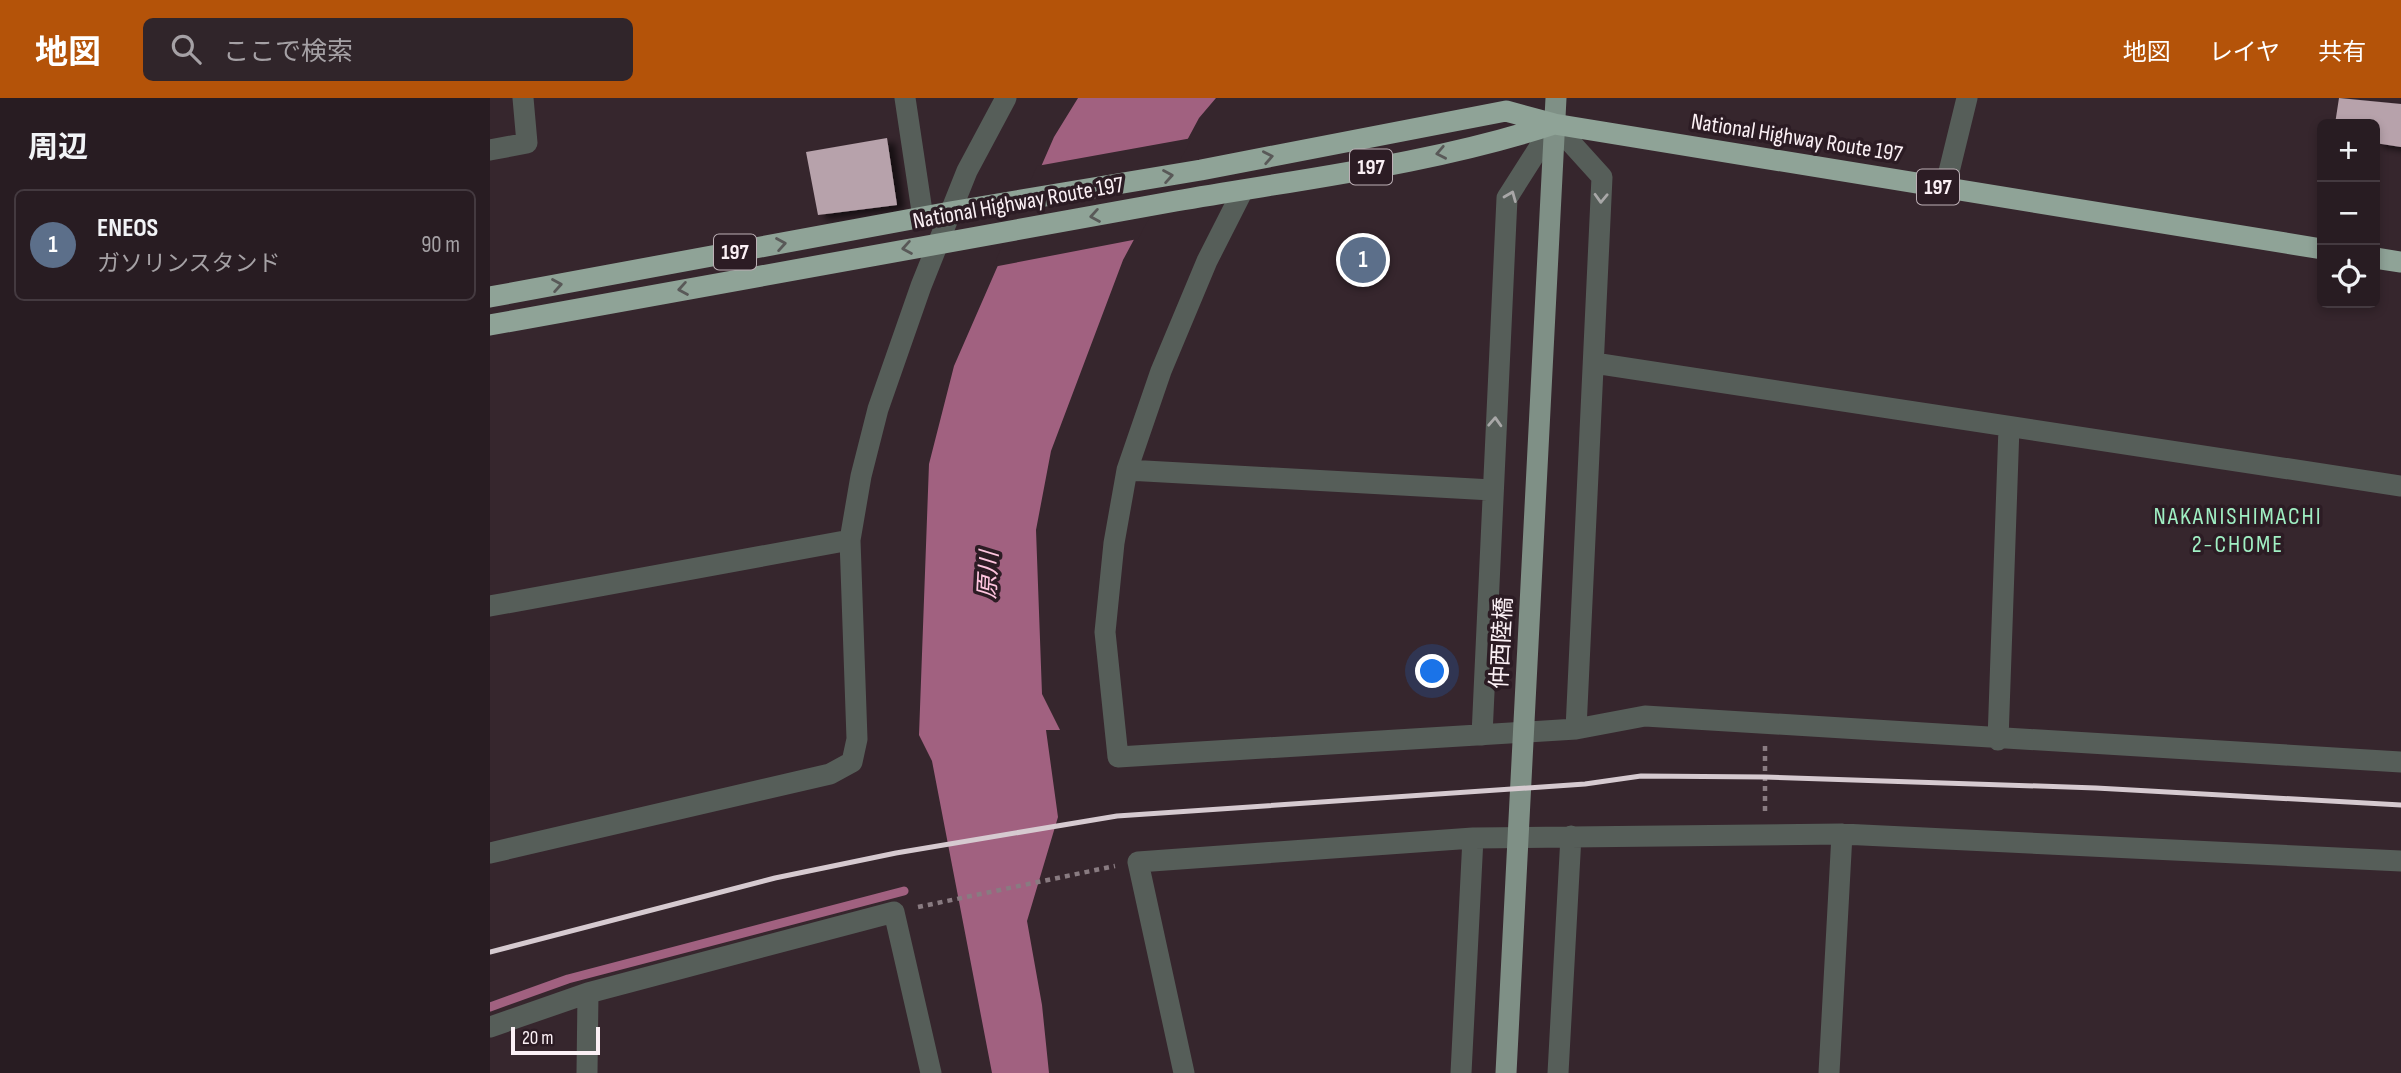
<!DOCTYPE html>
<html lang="ja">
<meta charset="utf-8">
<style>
body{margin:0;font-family:"Sofia Sans Condensed","Noto Sans JP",sans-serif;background:#30252a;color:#f1f3f6}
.controls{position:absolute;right:21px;top:21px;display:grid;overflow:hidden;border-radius:10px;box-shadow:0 4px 10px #0003}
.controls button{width:63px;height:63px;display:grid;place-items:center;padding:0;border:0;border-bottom:2px solid #443a40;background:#281c22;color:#f1f3f6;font:35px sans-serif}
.scale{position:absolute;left:21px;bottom:18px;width:89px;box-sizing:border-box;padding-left:7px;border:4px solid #fbf0f5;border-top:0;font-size:19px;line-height:24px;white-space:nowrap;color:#fbf0f5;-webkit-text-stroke:5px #2c1c24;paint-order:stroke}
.you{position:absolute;left:943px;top:574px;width:24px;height:24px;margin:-18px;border:5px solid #fff;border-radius:50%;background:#1a73e8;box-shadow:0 0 0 10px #1a73e833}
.badge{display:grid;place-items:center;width:46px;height:46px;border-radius:50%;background:#b45309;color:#fff;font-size:23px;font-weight:700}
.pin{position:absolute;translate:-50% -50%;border:4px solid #fff;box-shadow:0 2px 7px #0006}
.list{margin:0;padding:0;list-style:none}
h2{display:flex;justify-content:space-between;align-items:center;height:91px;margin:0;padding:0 28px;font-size:30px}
h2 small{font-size:23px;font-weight:400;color:#a5a1a5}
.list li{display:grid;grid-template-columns:46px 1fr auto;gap:21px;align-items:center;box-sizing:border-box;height:112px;margin:0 14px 14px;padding:0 14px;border:2px solid #443a40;border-radius:10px}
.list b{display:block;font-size:26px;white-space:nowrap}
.list p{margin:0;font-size:23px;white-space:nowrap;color:#a5a1a5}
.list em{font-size:23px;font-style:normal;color:#a5a1a5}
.icon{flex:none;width:38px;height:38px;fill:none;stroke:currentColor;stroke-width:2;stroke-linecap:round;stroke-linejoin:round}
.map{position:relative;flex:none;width:1911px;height:975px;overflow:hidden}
header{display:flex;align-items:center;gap:42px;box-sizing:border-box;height:98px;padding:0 35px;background:#b45309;color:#fff}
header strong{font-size:33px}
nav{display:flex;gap:38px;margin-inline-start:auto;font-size:24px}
.search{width:490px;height:63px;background:#30252a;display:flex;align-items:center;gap:18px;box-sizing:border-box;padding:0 24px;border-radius:10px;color:#a5a1a5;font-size:26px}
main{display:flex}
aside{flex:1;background:#281c22}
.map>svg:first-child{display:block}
.water{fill:#a16180}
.pier{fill:#36262d}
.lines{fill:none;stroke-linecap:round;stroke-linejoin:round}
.stream{stroke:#a16180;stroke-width:9}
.building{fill:#b7a2ab;filter:url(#shadow)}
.path{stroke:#897b81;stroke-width:4.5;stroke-dasharray:5 5;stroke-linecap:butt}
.minor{stroke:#565e59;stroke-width:21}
.major{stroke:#7f9086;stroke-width:21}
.highway{stroke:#8fa397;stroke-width:21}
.rail{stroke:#d6cad0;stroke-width:5}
.oneway{stroke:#595958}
.oneway2{stroke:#a8a7a7}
.labels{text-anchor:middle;stroke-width:7;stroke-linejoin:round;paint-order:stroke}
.shield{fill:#2c1c24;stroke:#bdb0b6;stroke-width:2}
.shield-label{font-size:21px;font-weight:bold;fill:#fbf0f5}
.street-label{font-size:23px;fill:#fbf0f5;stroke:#2c1c24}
.neighbourhood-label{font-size:24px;letter-spacing:2px;fill:#a0f0c4;stroke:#2c1c24}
.water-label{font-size:24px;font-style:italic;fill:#ffc5df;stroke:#2c1c24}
</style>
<header>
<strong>地図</strong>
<div class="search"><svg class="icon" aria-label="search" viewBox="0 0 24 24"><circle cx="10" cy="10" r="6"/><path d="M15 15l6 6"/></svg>ここで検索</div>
<nav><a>地図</a><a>レイヤ</a><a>共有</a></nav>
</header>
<main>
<aside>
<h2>周辺<small></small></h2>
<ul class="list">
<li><span class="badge" style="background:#5c6f8a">1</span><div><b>ENEOS</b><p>ガソリンスタンド</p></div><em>90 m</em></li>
</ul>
</aside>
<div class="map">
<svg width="1911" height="975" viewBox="0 0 1911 975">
<defs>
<filter id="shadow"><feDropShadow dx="8" dy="4.5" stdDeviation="3.5" flood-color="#0009"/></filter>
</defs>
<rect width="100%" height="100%" fill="#36262d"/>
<path class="water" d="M 588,0 L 726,0 L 709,20 L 633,162 L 561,353 L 546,432 L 552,596 L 570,632 L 556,632 L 568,719 L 537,823 L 552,907 L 559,975 L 502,975 L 442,663 L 429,637 L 439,366 L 464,268 L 564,39 Z"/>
<path class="pier" d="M 702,40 L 648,141 L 503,169 L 547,68 Z"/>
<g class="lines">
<path class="stream" d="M 0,909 L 78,881 L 414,793"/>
</g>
<path class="building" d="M 1849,0 L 1911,6 L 1911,49 L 1885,45 L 1885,26 L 1845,26 Z
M 397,40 L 407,107 L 328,117 L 316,54 Z"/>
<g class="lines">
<path class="path" d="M 1275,648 L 1275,713
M 428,809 L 625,768"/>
<path class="minor" d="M 415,0 L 433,120
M 0,52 L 37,45 L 33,0
M 1455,90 L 1477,0
M 752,94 L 717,163 L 671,273 L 637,372 L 624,445 L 615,534 L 628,659 L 1086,631 L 1155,618 L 1911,664
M 1104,265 L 1911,388
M 637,372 L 1002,392
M 0,508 L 360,442
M 992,637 L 1017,100 L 1064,26 L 1112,79 L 1086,631
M 1508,642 L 1519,329
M 0,755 L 340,676 L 362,664 L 367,641 L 360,442 L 371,378 L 388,311 L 431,188 L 477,73 L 516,0
M 0,929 L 98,895 L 404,814 L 441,975
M 97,975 L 98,895
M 694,975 L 648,764 L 983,740 L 1352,736 L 1911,763
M 971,975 L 983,740
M 1068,975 L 1081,738
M 1339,975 L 1352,736"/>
<path class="major" d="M 1016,975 L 1066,0"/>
<path class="highway" d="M 1885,160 L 1911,164
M 0,199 L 460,114 L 711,72 L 1016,13 L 1064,26 L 1832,151
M 0,227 C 228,185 457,145 686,103 C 812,81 942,66 1064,26"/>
<path class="rail" d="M 0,854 L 285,780 L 406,755 L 627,718 L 1095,686 L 1151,678 L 1275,679 L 1606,690 L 1911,707"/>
</g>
<defs><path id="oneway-chevron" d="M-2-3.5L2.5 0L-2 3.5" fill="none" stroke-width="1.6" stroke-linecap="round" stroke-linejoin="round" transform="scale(1.75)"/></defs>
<g class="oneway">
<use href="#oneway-chevron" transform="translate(951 55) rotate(169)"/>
<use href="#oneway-chevron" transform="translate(778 59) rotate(-11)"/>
<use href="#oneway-chevron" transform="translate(678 78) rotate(-10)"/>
<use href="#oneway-chevron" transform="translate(605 118) rotate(170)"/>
<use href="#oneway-chevron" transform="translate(291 146) rotate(-10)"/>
<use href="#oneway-chevron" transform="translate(417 150) rotate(170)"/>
<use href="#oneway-chevron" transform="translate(67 187) rotate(-10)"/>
<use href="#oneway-chevron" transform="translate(193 191) rotate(170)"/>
</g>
<g class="oneway2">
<use href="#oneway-chevron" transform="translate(1021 98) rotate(-68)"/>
<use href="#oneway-chevron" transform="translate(1111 100) rotate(92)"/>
<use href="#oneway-chevron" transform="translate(1005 324) rotate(-87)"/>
</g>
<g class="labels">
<g class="shield">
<rect x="860" y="51.5" width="42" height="35" rx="5"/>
<rect x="1427" y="71.5" width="42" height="35" rx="5"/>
<rect x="224" y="136.5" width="42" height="35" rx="5"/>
</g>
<g class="shield-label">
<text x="881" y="76">197</text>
<text x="1448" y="96">197</text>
<text x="245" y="161">197</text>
</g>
<g class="street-label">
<text transform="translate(1307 39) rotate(9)" y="8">National Highway Route 197</text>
<text transform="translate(528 104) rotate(-10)" y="8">National Highway Route 197</text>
<text transform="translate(1011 545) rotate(-87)" y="8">仲西陸橋</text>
</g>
<g class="neighbourhood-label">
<text x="1748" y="426">NAKANISHIMACHI<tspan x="1748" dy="28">2-CHOME</tspan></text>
</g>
<g class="water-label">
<text transform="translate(498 477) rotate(-87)" y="8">原川</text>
</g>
</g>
</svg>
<div class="controls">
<button>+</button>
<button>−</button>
<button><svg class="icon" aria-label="locate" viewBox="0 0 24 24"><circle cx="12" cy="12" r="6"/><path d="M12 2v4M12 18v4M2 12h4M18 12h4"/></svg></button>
</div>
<div class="scale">20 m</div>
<div class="you"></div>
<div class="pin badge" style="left:873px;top:162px;background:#5c6f8a">1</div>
</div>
</main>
